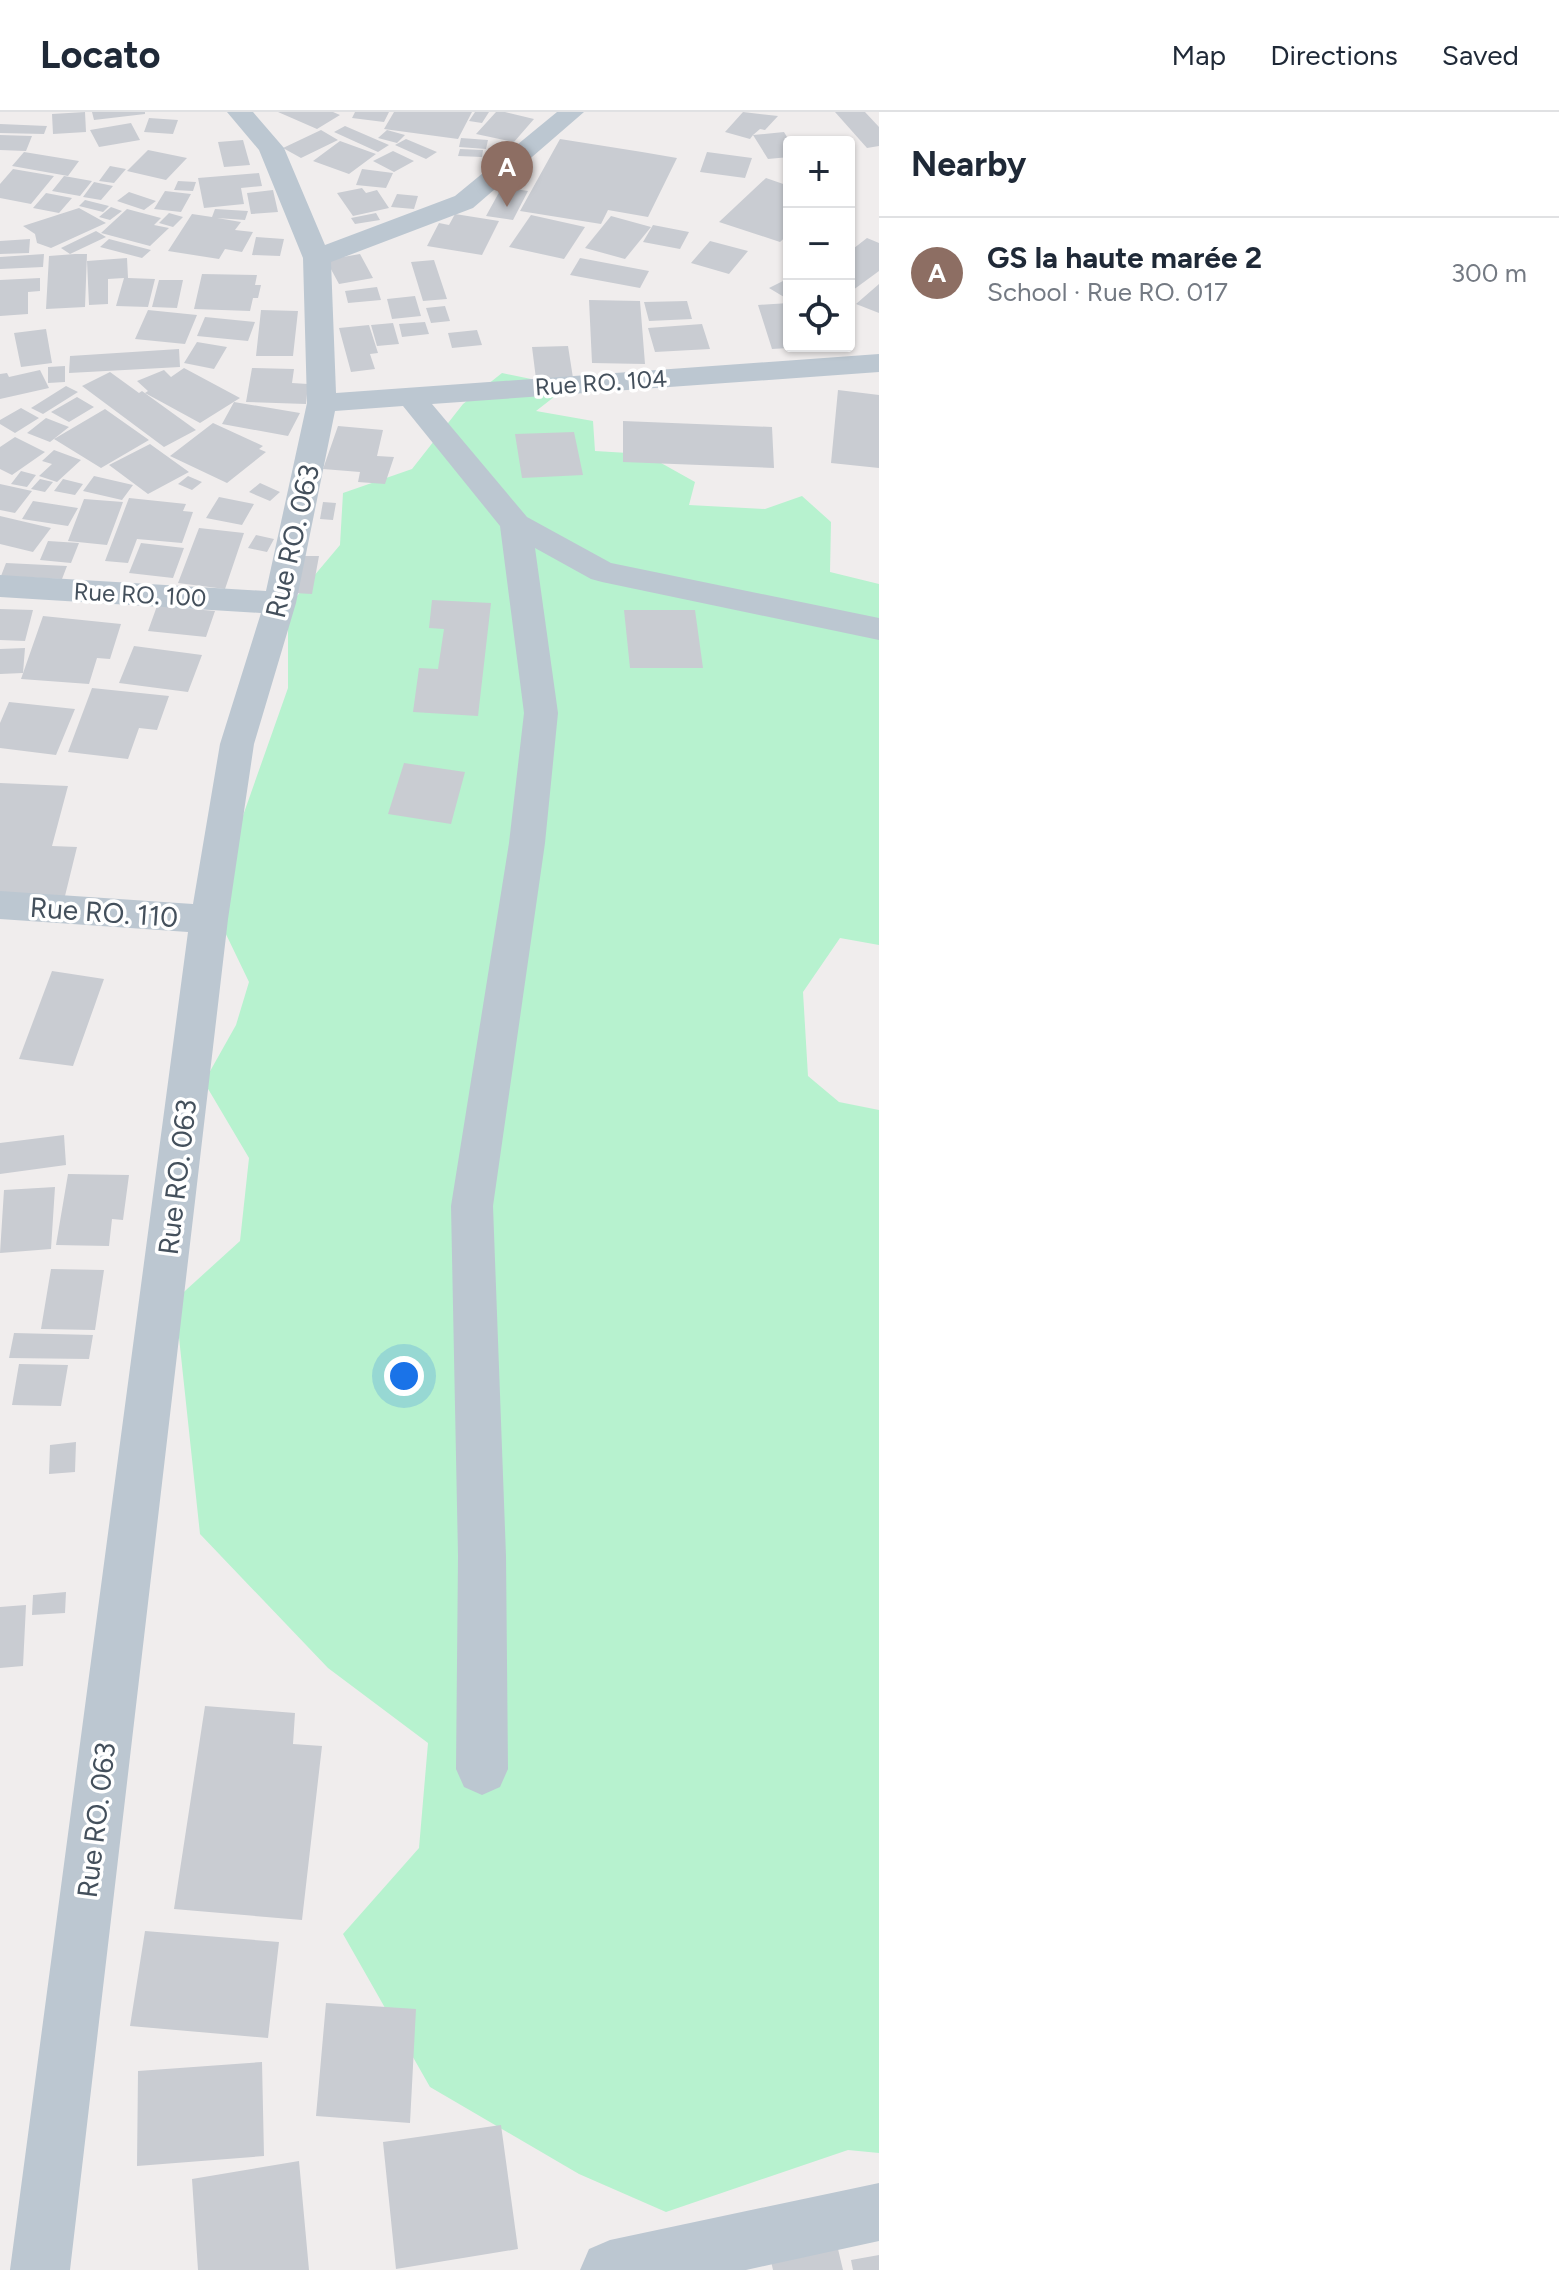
<!DOCTYPE html>
<meta charset="utf-8">
<style>
body{margin:0;font-family:Figtree,sans-serif;background:#f6f6f7;color:#1f2937}
.controls{position:absolute;right:24px;top:24px;display:grid;overflow:hidden;border-radius:8px;box-shadow:0 2px 6px #0004}
.controls button{width:72px;height:72px;display:grid;place-items:center;padding:0;border:0;border-bottom:2px solid #e0e1e3;background:#fff;color:#1f2937;font:40px sans-serif}
.you{position:absolute;left:404px;top:1264px;width:28px;height:28px;margin:-20px;border:6px solid #fff;border-radius:50%;background:#1a73e8;box-shadow:0 0 0 12px #1a73e833}
.badge{display:grid;place-items:center;width:52px;height:52px;border-radius:50%;background:#0c6aeb;color:#fff;font-size:26px;font-weight:700}
.pin{position:absolute;translate:-50% -66px;filter:drop-shadow(0 2px 4px #0008)}
.pin::after{content:'';position:absolute;top:42px;width:28px;height:24px;background:inherit;clip-path:polygon(0 0,100% 0,50% 100%)}
.list{margin:0;padding:0;list-style:none}
h2{display:flex;justify-content:space-between;align-items:center;height:104px;margin:0;padding:0 32px;font-size:34px}
h2 small{font-size:26px;font-weight:400;color:#747a83}
.list li{display:grid;grid-template-columns:52px 1fr auto;gap:24px;align-items:center;box-sizing:border-box;height:112px;padding:0 32px;border-top:2px solid #e0e1e3}
.list b{display:block;font-size:30px;white-space:nowrap}
.list p{margin:0;font-size:26px;white-space:nowrap;color:#747a83}
.list em{font-size:26px;font-style:normal;color:#747a83}
.icon{flex:none;width:44px;height:44px;fill:none;stroke:currentColor;stroke-width:2;stroke-linecap:round;stroke-linejoin:round}
.map{position:relative;flex:none;width:879px;height:2158px;overflow:hidden}
header{display:flex;align-items:center;gap:48px;box-sizing:border-box;height:112px;padding:0 40px;background:#fff;border-bottom:2px solid #e0e1e3}
header strong{font-size:38px}
nav{display:flex;gap:44px;margin-inline-start:auto;font-size:28px}
main{display:flex}
aside{flex:1;background:#fff}
.map>svg:first-child{display:block}
.green{fill:#b7f2cf}
.building{fill:#c9ccd2}
.lines{fill:none;stroke-linecap:round;stroke-linejoin:round}
.street{fill:#bcc7d1;fill-rule:evenodd}
.labels{text-anchor:middle;stroke-width:7;stroke-linejoin:round;paint-order:stroke}
.far-street-label{font-size:24px;fill:#44505c;stroke:#fff}
.street-label{font-size:28px;fill:#44505c;stroke:#fff}
</style>
<header>
<strong>Locato</strong>
<nav><a>Map</a><a>Directions</a><a>Saved</a></nav>
</header>
<main>
<div class="map">
<svg width="879" height="2158" viewBox="0 0 879 2158">
<rect width="100%" height="100%" fill="#f0eded"/>
<path class="green" d="M 502,261 L 536,268 L 554,285 L 536,299 L 593,309 L 595,339 L 645,342 L 695,370 L 689,393 L 765,397 L 802,384 L 831,410 L 830,460 L 879,472 L 879,833 L 840,826 L 803,880 L 808,964 L 839,990 L 879,998 L 879,2041 L 848,2038 L 666,2100 L 579,2062 L 430,1975 L 343,1822 L 419,1736 L 428,1631 L 328,1556 L 200,1422 L 175,1188 L 240,1129 L 249,1046 L 204,970 L 236,913 L 249,870 L 223,816 L 240,712 L 288,576 L 288,513 L 297,484 L 340,433 L 343,381 L 412,357 L 463,292 Z"/>
<path class="building" d="M 85,0 L 86,20 L 53,22 L 52,2 Z
M 92,0 L 145,0 L 145,2 L 94,8 Z
M 278,0 L 333,0 L 340,3 L 317,17 Z
M 355,0 L 389,0 L 384,10 L 352,6 Z
M 394,0 L 472,0 L 458,27 L 384,17 Z
M 475,0 L 489,0 L 482,11 L 469,9 Z
M 496,0 L 505,0 L 534,7 L 514,30 L 476,22 Z
M 743,0 L 778,4 L 765,18 L 760,17 L 753,23 L 784,20 L 790,30 L 789,45 L 768,47 L 753,23 L 750,27 L 725,20 Z
M 835,0 L 865,0 L 879,15 L 879,34 L 867,36 Z
M 149,6 L 178,8 L 173,22 L 144,20 Z
M 131,11 L 140,28 L 99,35 L 90,18 Z
M 0,12 L 47,14 L 44,22 L 0,21 Z
M 345,14 L 389,33 L 378,40 L 334,20 Z
M 321,18 L 338,28 L 301,46 L 283,36 Z
M 387,18 L 405,23 L 397,31 L 378,26 Z
M 0,23 L 32,24 L 26,39 L 0,38 Z
M 461,26 L 488,28 L 486,37 L 459,35 Z
M 406,27 L 437,40 L 426,47 L 395,33 Z
M 560,27 L 642,40 L 677,46 L 648,105 L 608,98 L 601,112 L 520,99 Z
M 243,28 L 250,53 L 224,55 L 218,30 Z
M 340,29 L 376,42 L 349,62 L 313,49 Z
M 460,37 L 483,38 L 482,45 L 458,44 Z
M 148,38 L 187,46 L 166,68 L 127,59 Z
M 393,39 L 414,49 L 394,60 L 373,49 Z
M 24,40 L 79,49 L 68,64 L 12,54 Z
M 707,40 L 752,46 L 745,66 L 700,60 Z
M 110,54 L 126,57 L 114,71 L 99,69 Z
M 13,57 L 54,64 L 31,92 L 0,86 L 0,72 Z
M 362,57 L 393,61 L 386,76 L 356,73 Z
M 259,61 L 262,74 L 241,76 L 244,92 L 204,96 L 198,66 Z
M 64,64 L 92,69 L 80,84 L 52,79 Z
M 766,66 L 789,74 L 789,122 L 780,130 L 719,110 Z
M 178,69 L 196,70 L 193,79 L 174,78 Z
M 94,70 L 113,74 L 101,88 L 83,85 Z
M 502,75 L 528,79 L 513,108 L 486,104 Z
M 362,76 L 366,81 L 377,78 L 389,96 L 353,104 L 337,81 Z
M 273,78 L 278,100 L 251,102 L 247,81 Z
M 165,79 L 191,82 L 181,100 L 154,97 Z
M 129,80 L 156,89 L 144,98 L 117,89 Z
M 46,81 L 72,86 L 59,101 L 33,96 Z
M 397,82 L 418,84 L 414,97 L 391,95 Z
M 85,88 L 109,94 L 103,100 L 79,94 Z
M 111,95 L 122,99 L 110,108 L 99,105 Z
M 79,96 L 106,111 L 51,136 L 37,131 L 35,122 L 23,114 Z
M 127,97 L 161,106 L 154,113 L 169,116 L 150,134 L 101,121 Z
M 215,97 L 248,99 L 245,108 L 217,106 L 241,110 L 235,118 L 253,120 L 242,140 L 225,137 L 219,147 L 168,139 L 192,102 L 212,105 Z
M 169,101 L 183,105 L 173,115 L 159,111 Z
M 376,101 L 380,108 L 355,112 L 351,106 Z
M 455,102 L 499,109 L 482,143 L 427,134 L 439,111 L 449,113 Z
M 531,103 L 585,115 L 564,147 L 509,135 Z
M 611,104 L 651,115 L 625,147 L 585,136 Z
M 653,113 L 689,120 L 680,137 L 643,130 Z
M 96,119 L 106,125 L 70,142 L 61,136 Z
M 256,125 L 284,127 L 280,144 L 252,143 Z
M 867,126 L 879,131 L 879,159 L 849,181 L 849,140 Z
M 30,127 L 29,141 L 0,142 L 0,129 Z
M 109,127 L 151,138 L 142,146 L 100,135 Z
M 710,129 L 748,139 L 729,162 L 691,151 Z
M 44,142 L 43,155 L 0,157 L 0,145 Z
M 75,142 L 87,142 L 85,195 L 46,197 L 49,144 Z
M 360,142 L 373,166 L 339,172 L 326,148 Z
M 127,146 L 128,166 L 155,167 L 148,195 L 116,194 L 124,166 L 108,167 L 108,192 L 89,193 L 87,149 Z
M 580,146 L 649,159 L 640,176 L 570,163 Z
M 434,148 L 447,187 L 423,189 L 411,150 Z
M 202,162 L 257,163 L 255,173 L 261,173 L 258,186 L 253,186 L 250,199 L 194,197 Z
M 40,166 L 40,179 L 28,180 L 28,202 L 0,204 L 0,168 Z
M 789,166 L 789,182 L 784,185 L 769,176 Z
M 159,168 L 183,168 L 177,196 L 152,195 Z
M 879,172 L 879,201 L 856,192 Z
M 377,175 L 381,188 L 348,191 L 345,179 Z
M 415,184 L 421,204 L 392,207 L 387,187 Z
M 589,188 L 640,189 L 645,252 L 592,251 Z
M 687,189 L 692,207 L 649,209 L 644,190 Z
M 789,191 L 789,236 L 772,237 L 758,193 Z
M 445,194 L 450,209 L 431,211 L 426,196 Z
M 148,198 L 197,203 L 185,232 L 135,227 Z
M 261,198 L 298,199 L 293,244 L 256,244 Z
M 205,205 L 255,210 L 248,229 L 197,224 Z
M 425,210 L 429,222 L 402,225 L 399,212 Z
M 393,211 L 399,232 L 377,234 L 371,213 Z
M 702,212 L 710,237 L 655,240 L 648,216 Z
M 369,213 L 378,241 L 370,242 L 375,257 L 351,260 L 339,216 Z
M 46,217 L 52,251 L 21,255 L 14,221 Z
M 477,218 L 482,233 L 452,236 L 448,221 Z
M 197,230 L 227,235 L 214,257 L 184,251 Z
M 568,234 L 573,266 L 536,267 L 532,235 Z
M 179,237 L 180,255 L 69,261 L 70,244 Z
M 65,254 L 65,270 L 48,271 L 48,255 Z
M 184,256 L 240,286 L 200,311 L 145,281 L 148,279 L 137,269 L 164,258 L 171,265 Z
M 252,256 L 294,257 L 292,271 L 308,272 L 306,292 L 246,290 Z
M 40,258 L 49,276 L 0,287 L 0,262 L 7,261 L 9,265 Z
M 110,260 L 139,281 L 142,279 L 196,318 L 164,335 L 82,274 Z
M 66,274 L 78,280 L 43,302 L 31,296 Z
M 838,278 L 879,283 L 879,356 L 831,351 Z
M 77,285 L 94,295 L 69,310 L 51,300 Z
M 234,290 L 300,301 L 288,324 L 222,312 Z
M 21,296 L 39,306 L 15,321 L 0,312 L 0,308 Z
M 105,297 L 149,328 L 101,356 L 54,327 Z
M 46,306 L 69,315 L 50,330 L 27,321 Z
M 623,309 L 772,315 L 774,356 L 623,350 Z
M 213,311 L 263,334 L 259,337 L 266,340 L 227,371 L 170,344 Z
M 338,314 L 383,318 L 377,344 L 394,345 L 385,372 L 358,370 L 360,360 L 323,357 Z
M 574,320 L 583,363 L 522,366 L 515,322 Z
M 15,325 L 45,340 L 12,363 L 0,357 L 0,335 Z
M 150,332 L 189,360 L 148,382 L 109,353 Z
M 54,338 L 81,348 L 57,370 L 39,364 L 52,352 L 42,349 Z
M 21,359 L 36,363 L 27,375 L 11,372 Z
M 94,364 L 133,373 L 122,388 L 83,379 Z
M 188,364 L 202,370 L 192,378 L 178,372 Z
M 40,367 L 53,370 L 45,380 L 31,377 Z
M 63,367 L 83,372 L 75,383 L 54,379 Z
M 260,371 L 280,380 L 270,389 L 249,380 Z
M 0,372 L 32,379 L 15,401 L 0,398 Z
M 219,385 L 254,392 L 242,413 L 206,406 Z
M 129,386 L 186,392 L 183,399 L 193,400 L 182,431 L 137,427 L 128,451 L 105,449 Z
M 84,387 L 123,390 L 107,433 L 68,429 Z
M 33,389 L 78,396 L 68,414 L 22,407 Z
M 323,390 L 336,391 L 333,408 L 320,407 Z
M 0,404 L 51,416 L 33,440 L 0,432 Z
M 199,416 L 244,421 L 225,477 L 178,471 Z
M 256,423 L 274,427 L 267,440 L 248,436 Z
M 48,429 L 79,431 L 71,451 L 40,448 Z
M 141,431 L 184,436 L 173,466 L 129,461 Z
M 300,444 L 319,444 L 312,482 L 294,481 Z
M 6,451 L 67,454 L 62,467 L 1,464 Z
M 432,488 L 491,491 L 478,604 L 413,600 L 419,556 L 438,557 L 444,517 L 429,516 Z
M 157,494 L 215,499 L 206,525 L 148,519 Z
M 0,497 L 33,498 L 25,529 L 0,528 Z
M 624,498 L 695,498 L 703,556 L 630,556 Z
M 43,504 L 121,512 L 110,547 L 97,546 L 89,572 L 21,567 Z
M 134,534 L 202,543 L 188,580 L 119,571 Z
M 25,536 L 23,561 L 0,562 L 0,537 Z
M 92,576 L 169,584 L 157,618 L 139,616 L 128,647 L 68,640 Z
M 9,590 L 75,597 L 56,643 L 0,636 L 0,611 Z
M 404,651 L 465,660 L 451,712 L 388,702 Z
M 0,671 L 68,674 L 52,734 L 77,735 L 64,788 L 0,785 Z
M 52,859 L 104,867 L 73,954 L 19,947 Z
M 64,1023 L 66,1053 L 0,1062 L 0,1031 Z
M 68,1062 L 129,1063 L 123,1108 L 112,1107 L 109,1134 L 56,1133 Z
M 55,1075 L 51,1137 L 0,1141 L 4,1078 Z
M 51,1157 L 104,1158 L 95,1218 L 41,1217 Z
M 14,1221 L 93,1223 L 89,1247 L 9,1246 Z
M 19,1252 L 68,1253 L 61,1294 L 12,1293 Z
M 76,1330 L 75,1360 L 49,1362 L 50,1333 Z
M 66,1480 L 65,1501 L 32,1503 L 33,1483 Z
M 26,1493 L 23,1554 L 0,1556 L 0,1495 Z
M 205,1594 L 295,1601 L 293,1632 L 322,1634 L 302,1808 L 174,1797 Z
M 145,1819 L 279,1830 L 268,1926 L 130,1914 Z
M 326,1891 L 416,1897 L 410,2011 L 316,2004 Z
M 262,1950 L 264,2044 L 137,2054 L 138,1959 Z
M 501,2013 L 518,2137 L 396,2157 L 383,2030 Z
M 299,2049 L 309,2158 L 198,2158 L 192,2067 Z
M 838,2137 L 843,2158 L 773,2158 L 771,2149 Z
M 879,2143 L 879,2158 L 853,2158 L 851,2148 Z"/>
<g class="lines">
<path class="street" d="M 227,0 L 253,0 L 284,36 L 325,133 L 455,84 L 557,0 L 584,0 L 473,96 L 331,150 L 336,281 L 879,242 L 879,260 L 432,292 L 527,405 L 611,451 L 879,506 L 879,528 L 602,470 L 591,467 L 535,436 L 558,601 L 545,731 L 493,1094 L 506,1444 L 508,1657 L 500,1675 L 482,1683 L 464,1675 L 456,1657 L 458,1444 L 451,1094 L 509,731 L 524,601 L 500,414 L 403,294 L 335,299 L 296,491 L 254,632 L 228,807 L 70,2158 L 10,2158 L 188,820 L 0,807 L 0,779 L 193,792 L 220,632 L 261,501 L 0,485 L 0,463 L 266,479 L 307,291 L 303,146 L 259,38 Z
M 879,2071 L 879,2129 L 746,2158 L 580,2158 L 589,2137 L 610,2128 Z"/>
</g>
<g class="labels">
<g class="far-street-label">
<text transform="translate(601 271) rotate(-4)" y="8">Rue RO. 104</text>
<text transform="translate(140 483) rotate(3)" y="8">Rue RO. 100</text>
</g>
<g class="street-label">
<text transform="translate(292 429) rotate(-77)" y="10">Rue RO. 063</text>
<text transform="translate(104 800) rotate(4)" y="10">Rue RO. 110</text>
<text transform="translate(177 1065) rotate(-83)" y="10">Rue RO. 063</text>
<text transform="translate(96 1708) rotate(-83)" y="10">Rue RO. 063</text>
</g>
</g>
</svg>
<div class="controls">
<button>+</button>
<button>−</button>
<button><svg class="icon" aria-label="locate" viewBox="0 0 24 24"><circle cx="12" cy="12" r="6"/><path d="M12 2v4M12 18v4M2 12h4M18 12h4"/></svg></button>
</div>
<div class="you"></div>
<div class="pin badge" style="left:507px;top:95px;background:#8d6e63">A</div>
</div>
<aside>
<h2>Nearby<small></small></h2>
<ul class="list">
<li><span class="badge" style="background:#8d6e63">A</span><div><b>GS la haute marée 2</b><p>School · Rue RO. 017</p></div><em>300 m</em></li>
</ul>
</aside>
</main>
